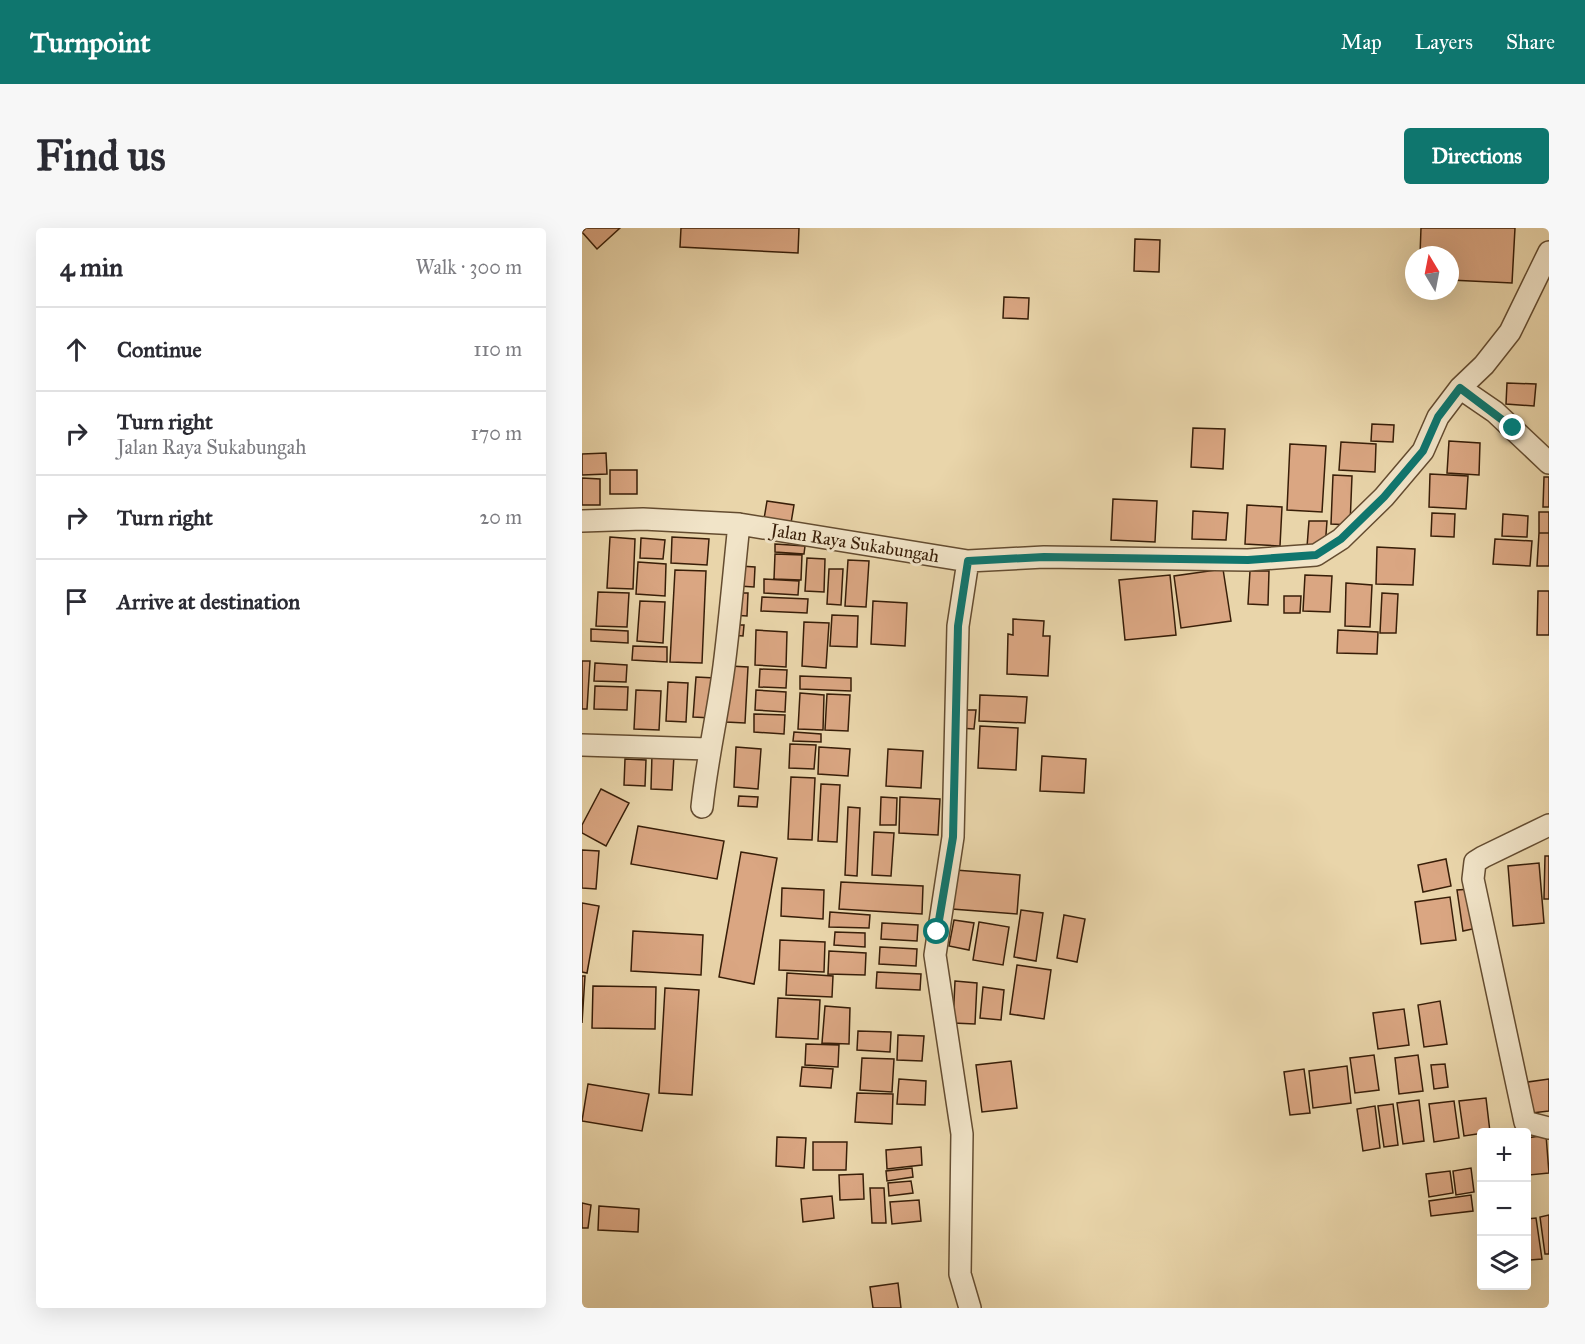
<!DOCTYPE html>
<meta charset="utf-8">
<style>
body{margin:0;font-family:"IM FELL Great Primer",serif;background:#f7f7f7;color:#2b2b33}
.controls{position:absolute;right:18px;bottom:18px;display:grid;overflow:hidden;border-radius:6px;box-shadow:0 6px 24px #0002}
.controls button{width:54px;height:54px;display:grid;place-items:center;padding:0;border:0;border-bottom:2px solid #e1e1e2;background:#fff;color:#2b2b33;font:30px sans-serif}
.compass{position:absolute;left:823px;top:18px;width:54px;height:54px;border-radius:50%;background:#fff;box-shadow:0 6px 24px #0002;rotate:350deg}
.stop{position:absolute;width:18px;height:18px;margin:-14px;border:4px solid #0f766e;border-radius:50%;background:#fff}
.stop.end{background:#0f766e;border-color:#fff;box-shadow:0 2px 6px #0008}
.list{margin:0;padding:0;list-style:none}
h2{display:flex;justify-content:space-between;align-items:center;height:78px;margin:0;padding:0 24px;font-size:26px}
h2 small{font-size:20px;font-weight:400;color:#7c7c81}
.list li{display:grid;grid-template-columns:39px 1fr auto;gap:18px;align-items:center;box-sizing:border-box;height:84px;padding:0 24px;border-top:2px solid #e1e1e2}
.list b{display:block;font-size:22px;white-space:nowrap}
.list p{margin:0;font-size:20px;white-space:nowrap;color:#7c7c81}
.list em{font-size:20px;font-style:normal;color:#7c7c81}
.icon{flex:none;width:33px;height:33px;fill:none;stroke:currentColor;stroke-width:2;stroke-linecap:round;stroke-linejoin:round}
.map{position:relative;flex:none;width:967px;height:1080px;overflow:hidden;border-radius:6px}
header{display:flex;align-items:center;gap:36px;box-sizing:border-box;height:84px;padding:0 30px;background:#0f766e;color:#fff}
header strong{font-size:28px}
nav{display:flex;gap:33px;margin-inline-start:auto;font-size:21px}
.intro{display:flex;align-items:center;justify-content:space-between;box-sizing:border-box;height:144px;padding:0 36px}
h1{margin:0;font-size:42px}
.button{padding:15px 27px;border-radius:6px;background:#0f766e;color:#fff;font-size:21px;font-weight:700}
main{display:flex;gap:36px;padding:0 36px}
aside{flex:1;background:#fff;border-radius:6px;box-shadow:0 6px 24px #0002}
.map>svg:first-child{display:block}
.building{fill:#daa682;stroke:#381e08;stroke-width:1.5}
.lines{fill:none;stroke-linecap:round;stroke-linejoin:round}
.minor-casing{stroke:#644c30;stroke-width:24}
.minor{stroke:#f1e4c8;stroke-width:21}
.route{stroke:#0f766e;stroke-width:8}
.labels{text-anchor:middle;stroke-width:6;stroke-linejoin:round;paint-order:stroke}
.street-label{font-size:18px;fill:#381e08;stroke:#f1e4c8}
</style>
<header>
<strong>Turnpoint</strong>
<nav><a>Map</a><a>Layers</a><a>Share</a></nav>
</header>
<div class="intro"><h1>Find us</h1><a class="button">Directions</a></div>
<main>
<aside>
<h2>4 min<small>Walk · 300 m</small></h2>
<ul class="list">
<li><svg class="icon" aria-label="ahead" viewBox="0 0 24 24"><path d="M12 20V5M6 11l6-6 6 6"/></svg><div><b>Continue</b></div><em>110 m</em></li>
<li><svg class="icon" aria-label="right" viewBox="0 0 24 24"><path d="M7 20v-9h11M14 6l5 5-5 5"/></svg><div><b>Turn right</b><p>Jalan Raya Sukabungah</p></div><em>170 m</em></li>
<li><svg class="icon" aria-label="right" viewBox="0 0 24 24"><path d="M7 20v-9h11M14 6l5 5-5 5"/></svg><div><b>Turn right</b></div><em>20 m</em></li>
<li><svg class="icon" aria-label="arrive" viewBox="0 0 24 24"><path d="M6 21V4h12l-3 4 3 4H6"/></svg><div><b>Arrive at destination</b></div></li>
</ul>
</aside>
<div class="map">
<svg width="967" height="1080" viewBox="0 0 967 1080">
<rect width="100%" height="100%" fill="#e9d5aa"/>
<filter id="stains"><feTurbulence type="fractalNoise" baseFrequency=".00333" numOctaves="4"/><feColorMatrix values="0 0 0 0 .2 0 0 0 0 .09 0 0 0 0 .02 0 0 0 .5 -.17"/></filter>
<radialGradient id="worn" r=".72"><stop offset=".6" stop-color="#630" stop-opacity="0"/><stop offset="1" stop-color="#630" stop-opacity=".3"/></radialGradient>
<path class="building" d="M 4,0 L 38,0 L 15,21 L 0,4 Z
M 99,0 L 217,0 L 216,25 L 98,19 Z
M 839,0 L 933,0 L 930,55 L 868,52 L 868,27 L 838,27 Z
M 553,11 L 578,12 L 577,44 L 552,43 Z
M 422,69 L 447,70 L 446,91 L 421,90 Z
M 925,155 L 954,156 L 952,178 L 924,176 Z
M 790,196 L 812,197 L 811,214 L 789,213 Z
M 611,200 L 643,201 L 641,241 L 609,239 Z
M 867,213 L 898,215 L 897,247 L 865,245 Z
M 759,214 L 794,216 L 793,244 L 757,242 Z
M 708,216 L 744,218 L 740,284 L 705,282 Z
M 24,225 L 25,246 L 0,247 L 0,226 Z
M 28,242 L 55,242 L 55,266 L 28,266 Z
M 848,246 L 886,248 L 884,281 L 847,279 Z
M 751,247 L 770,248 L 768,297 L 749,296 Z
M 962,249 L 967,249 L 967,279 L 961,279 Z
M 0,250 L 18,251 L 18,277 L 0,277 Z
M 531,271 L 575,273 L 573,314 L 529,312 Z
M 185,273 L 212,277 L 209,295 L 182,291 Z
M 665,277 L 700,279 L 698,318 L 663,316 Z
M 611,283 L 646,285 L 644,312 L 610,311 Z
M 957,284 L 967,284 L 967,305 L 957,305 Z
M 850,285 L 873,286 L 872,309 L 849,308 Z
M 921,286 L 946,288 L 945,309 L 920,308 Z
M 727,293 L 745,293 L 743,320 L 725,319 Z
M 957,305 L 967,305 L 967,338 L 955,338 Z
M 28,309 L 53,311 L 51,361 L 25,360 Z
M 90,309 L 127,311 L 125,337 L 89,335 Z
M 59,310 L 83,312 L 81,331 L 58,330 Z
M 913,311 L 950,313 L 948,338 L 911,336 Z
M 193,316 L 223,318 L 222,326 L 193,324 Z
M 795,319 L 833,321 L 831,357 L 794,356 Z
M 193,326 L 220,327 L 219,352 L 192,351 Z
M 225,330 L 243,331 L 242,364 L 223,363 Z
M 266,332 L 287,333 L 284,379 L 263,378 Z
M 56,334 L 84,336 L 83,368 L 54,366 Z
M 158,338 L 173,339 L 172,359 L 157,358 Z
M 247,341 L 261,341 L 259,377 L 245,376 Z
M 641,341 L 649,393 L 599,400 L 592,348 Z
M 93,342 L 124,343 L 120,435 L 88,434 Z
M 668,343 L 687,343 L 686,377 L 666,376 Z
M 588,347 L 594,407 L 543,412 L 537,352 Z
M 723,347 L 750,348 L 748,384 L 721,383 Z
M 182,351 L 217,353 L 216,367 L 182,365 Z
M 764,355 L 790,357 L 788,399 L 763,398 Z
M 956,363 L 967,363 L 967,407 L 955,407 Z
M 16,364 L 47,365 L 45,399 L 14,398 Z
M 151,365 L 166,365 L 165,388 L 149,387 Z
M 800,365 L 816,366 L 814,405 L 798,405 Z
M 702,368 L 719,368 L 718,385 L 702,385 Z
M 180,369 L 226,371 L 225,385 L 179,383 Z
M 58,373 L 83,374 L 81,415 L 55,413 Z
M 291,373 L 325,375 L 323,418 L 289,416 Z
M 250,387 L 276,388 L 275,419 L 248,418 Z
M 431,391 L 462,393 L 461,408 L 468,408 L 466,448 L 425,446 L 426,406 L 431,407 Z
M 222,394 L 247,395 L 244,440 L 220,438 Z
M 149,397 L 162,397 L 161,408 L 148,407 Z
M 9,401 L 46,403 L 46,415 L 9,413 Z
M 174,402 L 205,404 L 204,439 L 173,437 Z
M 756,402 L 796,404 L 795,426 L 755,425 Z
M 51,418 L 85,419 L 85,434 L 50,432 Z
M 0,433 L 8,433 L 5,481 L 0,481 Z
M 13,435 L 45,437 L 44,454 L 12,453 Z
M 148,438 L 166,439 L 163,495 L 144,494 Z
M 178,441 L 205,442 L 204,460 L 177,459 Z
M 218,448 L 269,450 L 269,463 L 218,461 Z
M 114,449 L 133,450 L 130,490 L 111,489 Z
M 86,454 L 106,455 L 104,494 L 84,493 Z
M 13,458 L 46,459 L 45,482 L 12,481 Z
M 54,462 L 79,463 L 77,502 L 52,501 Z
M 174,462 L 204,464 L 203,484 L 173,482 Z
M 218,465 L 242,467 L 241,502 L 216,501 Z
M 245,466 L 268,467 L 266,503 L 243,502 Z
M 398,467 L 445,469 L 443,495 L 397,493 Z
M 378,482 L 394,482 L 392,501 L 377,500 Z
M 172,486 L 203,487 L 202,506 L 172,504 Z
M 398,498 L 436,500 L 434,542 L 396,540 Z
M 212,504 L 239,506 L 239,514 L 211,513 Z
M 208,516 L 234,517 L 232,541 L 207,540 Z
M 154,519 L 179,521 L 176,561 L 152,559 Z
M 237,519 L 268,521 L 266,548 L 236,546 Z
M 306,521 L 341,523 L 339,560 L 304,558 Z
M 70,526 L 92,527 L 90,562 L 69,561 Z
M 460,528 L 504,531 L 502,565 L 458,563 Z
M 43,531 L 64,532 L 63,558 L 42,557 Z
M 209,549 L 233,550 L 230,612 L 206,611 Z
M 239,556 L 258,557 L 255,614 L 236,613 Z
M 19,561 L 47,575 L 24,618 L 0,605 L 0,597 Z
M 157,568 L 176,569 L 175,579 L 156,578 Z
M 299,569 L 315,570 L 314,597 L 298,597 Z
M 318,569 L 358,571 L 356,607 L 317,605 Z
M 266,579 L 278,580 L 275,648 L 263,647 Z
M 56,598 L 142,613 L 135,651 L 49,636 Z
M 292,604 L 312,605 L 309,648 L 290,647 Z
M 0,622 L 17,623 L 14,661 L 0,660 Z
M 159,624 L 195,630 L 172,756 L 137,749 Z
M 963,628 L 967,628 L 967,671 L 962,671 Z
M 864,631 L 869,658 L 841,664 L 836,637 Z
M 957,635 L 962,695 L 931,698 L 926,638 Z
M 373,642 L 438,647 L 435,686 L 370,681 Z
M 259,654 L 341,658 L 340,686 L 257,681 Z
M 200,660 L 242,662 L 241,691 L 199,688 Z
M 889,661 L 895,700 L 881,703 L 875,662 Z
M 868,669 L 874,712 L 839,716 L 833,674 Z
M 0,675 L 17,678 L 5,745 L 0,744 Z
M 439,682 L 461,685 L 454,733 L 432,729 Z
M 248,684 L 288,687 L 287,700 L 247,699 Z
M 482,687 L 503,691 L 495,734 L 475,730 Z
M 372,692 L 392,695 L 387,722 L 367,718 Z
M 397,694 L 427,699 L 421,737 L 391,732 Z
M 300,695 L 336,697 L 335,713 L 299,711 Z
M 51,703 L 121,707 L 119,747 L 49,743 Z
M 253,704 L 283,705 L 283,719 L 252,717 Z
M 198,712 L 243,714 L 242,744 L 197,742 Z
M 298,719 L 335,721 L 334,738 L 297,736 Z
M 247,723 L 284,725 L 283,747 L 246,746 Z
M 435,737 L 469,742 L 462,791 L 428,786 Z
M 295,744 L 339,746 L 338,762 L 294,760 Z
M 205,745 L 251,748 L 250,769 L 204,767 Z
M 0,748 L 3,748 L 0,795 Z
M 373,753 L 395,755 L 393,796 L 371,795 Z
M 11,758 L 74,759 L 73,801 L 10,800 Z
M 401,759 L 422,762 L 419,792 L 398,790 Z
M 83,760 L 117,762 L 110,867 L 77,865 Z
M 196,770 L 238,772 L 236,811 L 194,809 Z
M 858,773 L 865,816 L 842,819 L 836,777 Z
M 243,778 L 268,780 L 267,816 L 240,815 Z
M 822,781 L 827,817 L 796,821 L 791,785 Z
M 276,803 L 309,804 L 308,824 L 275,822 Z
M 316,807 L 342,808 L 340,833 L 315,832 Z
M 224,816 L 257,817 L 256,839 L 223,837 Z
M 792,827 L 797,862 L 773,865 L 768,830 Z
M 836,827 L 841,863 L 817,866 L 813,830 Z
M 280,830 L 312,831 L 310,864 L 278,862 Z
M 429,833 L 435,880 L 400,884 L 394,837 Z
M 863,836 L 866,859 L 852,861 L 849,837 Z
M 765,838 L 769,875 L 731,880 L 727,843 Z
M 220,839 L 251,841 L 249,860 L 218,858 Z
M 722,841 L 728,885 L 708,887 L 702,844 Z
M 317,851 L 344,853 L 343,877 L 315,876 Z
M 967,851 L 967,883 L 950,885 L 946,854 Z
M 6,856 L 67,866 L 60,903 L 0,893 Z
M 275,865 L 311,866 L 310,896 L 273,894 Z
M 904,870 L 908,904 L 882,908 L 877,873 Z
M 837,872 L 842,913 L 821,916 L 815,875 Z
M 872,873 L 877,910 L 852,914 L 847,876 Z
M 811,876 L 816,917 L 802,919 L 796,878 Z
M 793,878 L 798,920 L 781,923 L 775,881 Z
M 964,907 L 967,945 L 947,947 L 945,910 Z
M 195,909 L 224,910 L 222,940 L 194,938 Z
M 231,914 L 265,914 L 264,942 L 231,942 Z
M 339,919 L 340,937 L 305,941 L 304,922 Z
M 330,940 L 331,949 L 305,953 L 304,943 Z
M 889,940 L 892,964 L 874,967 L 871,943 Z
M 868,943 L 871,965 L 847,969 L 844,946 Z
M 281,946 L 282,971 L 258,972 L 257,947 Z
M 329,953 L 331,965 L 307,968 L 306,955 Z
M 288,960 L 302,960 L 304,995 L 290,995 Z
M 889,967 L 891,983 L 849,988 L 847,973 Z
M 250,968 L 252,990 L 221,994 L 219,971 Z
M 337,972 L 339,993 L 310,996 L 308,974 Z
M 0,975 L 9,977 L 6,1000 L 0,1000 Z
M 17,978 L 57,981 L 56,1004 L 16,1002 Z
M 967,987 L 967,1026 L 963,1026 L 958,989 Z
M 954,990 L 960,1031 L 948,1032 L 945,991 Z
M 316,1055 L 319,1080 L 291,1080 L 288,1059 Z"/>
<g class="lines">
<g class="minor-casing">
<path id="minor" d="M 878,160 L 913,184 L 967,235
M 0,293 L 61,291 L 157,296 L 386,333 L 462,329 L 666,332 L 734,327 L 759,311 L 802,269 L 841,223 L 856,189 L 878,160 L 902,137 L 928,104 L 967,24
M 386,333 L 376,398 L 371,609 L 353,727 L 380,906 L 378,1046 L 388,1080
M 0,517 L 126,521
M 120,579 C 125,531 136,485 142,438 C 148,391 152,343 157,296
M 967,597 L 901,629 L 893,634 L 891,651 L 943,894 L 967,900"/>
</g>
<use href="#minor" class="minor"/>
</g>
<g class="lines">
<path class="route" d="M 355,704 L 371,609 L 376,398 L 386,333 L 462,329 L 666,332 L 734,327 L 759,311 L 802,269 L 841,223 L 856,189 L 878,160 L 931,200"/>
</g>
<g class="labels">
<g class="street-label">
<text transform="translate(273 315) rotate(9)" y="6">Jalan Raya Sukabungah</text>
</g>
</g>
<rect width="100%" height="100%" filter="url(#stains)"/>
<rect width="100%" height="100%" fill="url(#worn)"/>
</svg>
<div class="controls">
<button>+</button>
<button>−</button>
<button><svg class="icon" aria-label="layers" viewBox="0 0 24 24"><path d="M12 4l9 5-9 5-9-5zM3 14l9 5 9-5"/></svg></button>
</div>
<svg class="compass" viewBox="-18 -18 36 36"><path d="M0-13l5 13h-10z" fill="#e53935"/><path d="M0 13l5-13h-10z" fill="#7c7c81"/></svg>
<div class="stop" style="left:355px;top:704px"></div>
<div class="stop end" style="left:931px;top:200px"></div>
</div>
</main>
